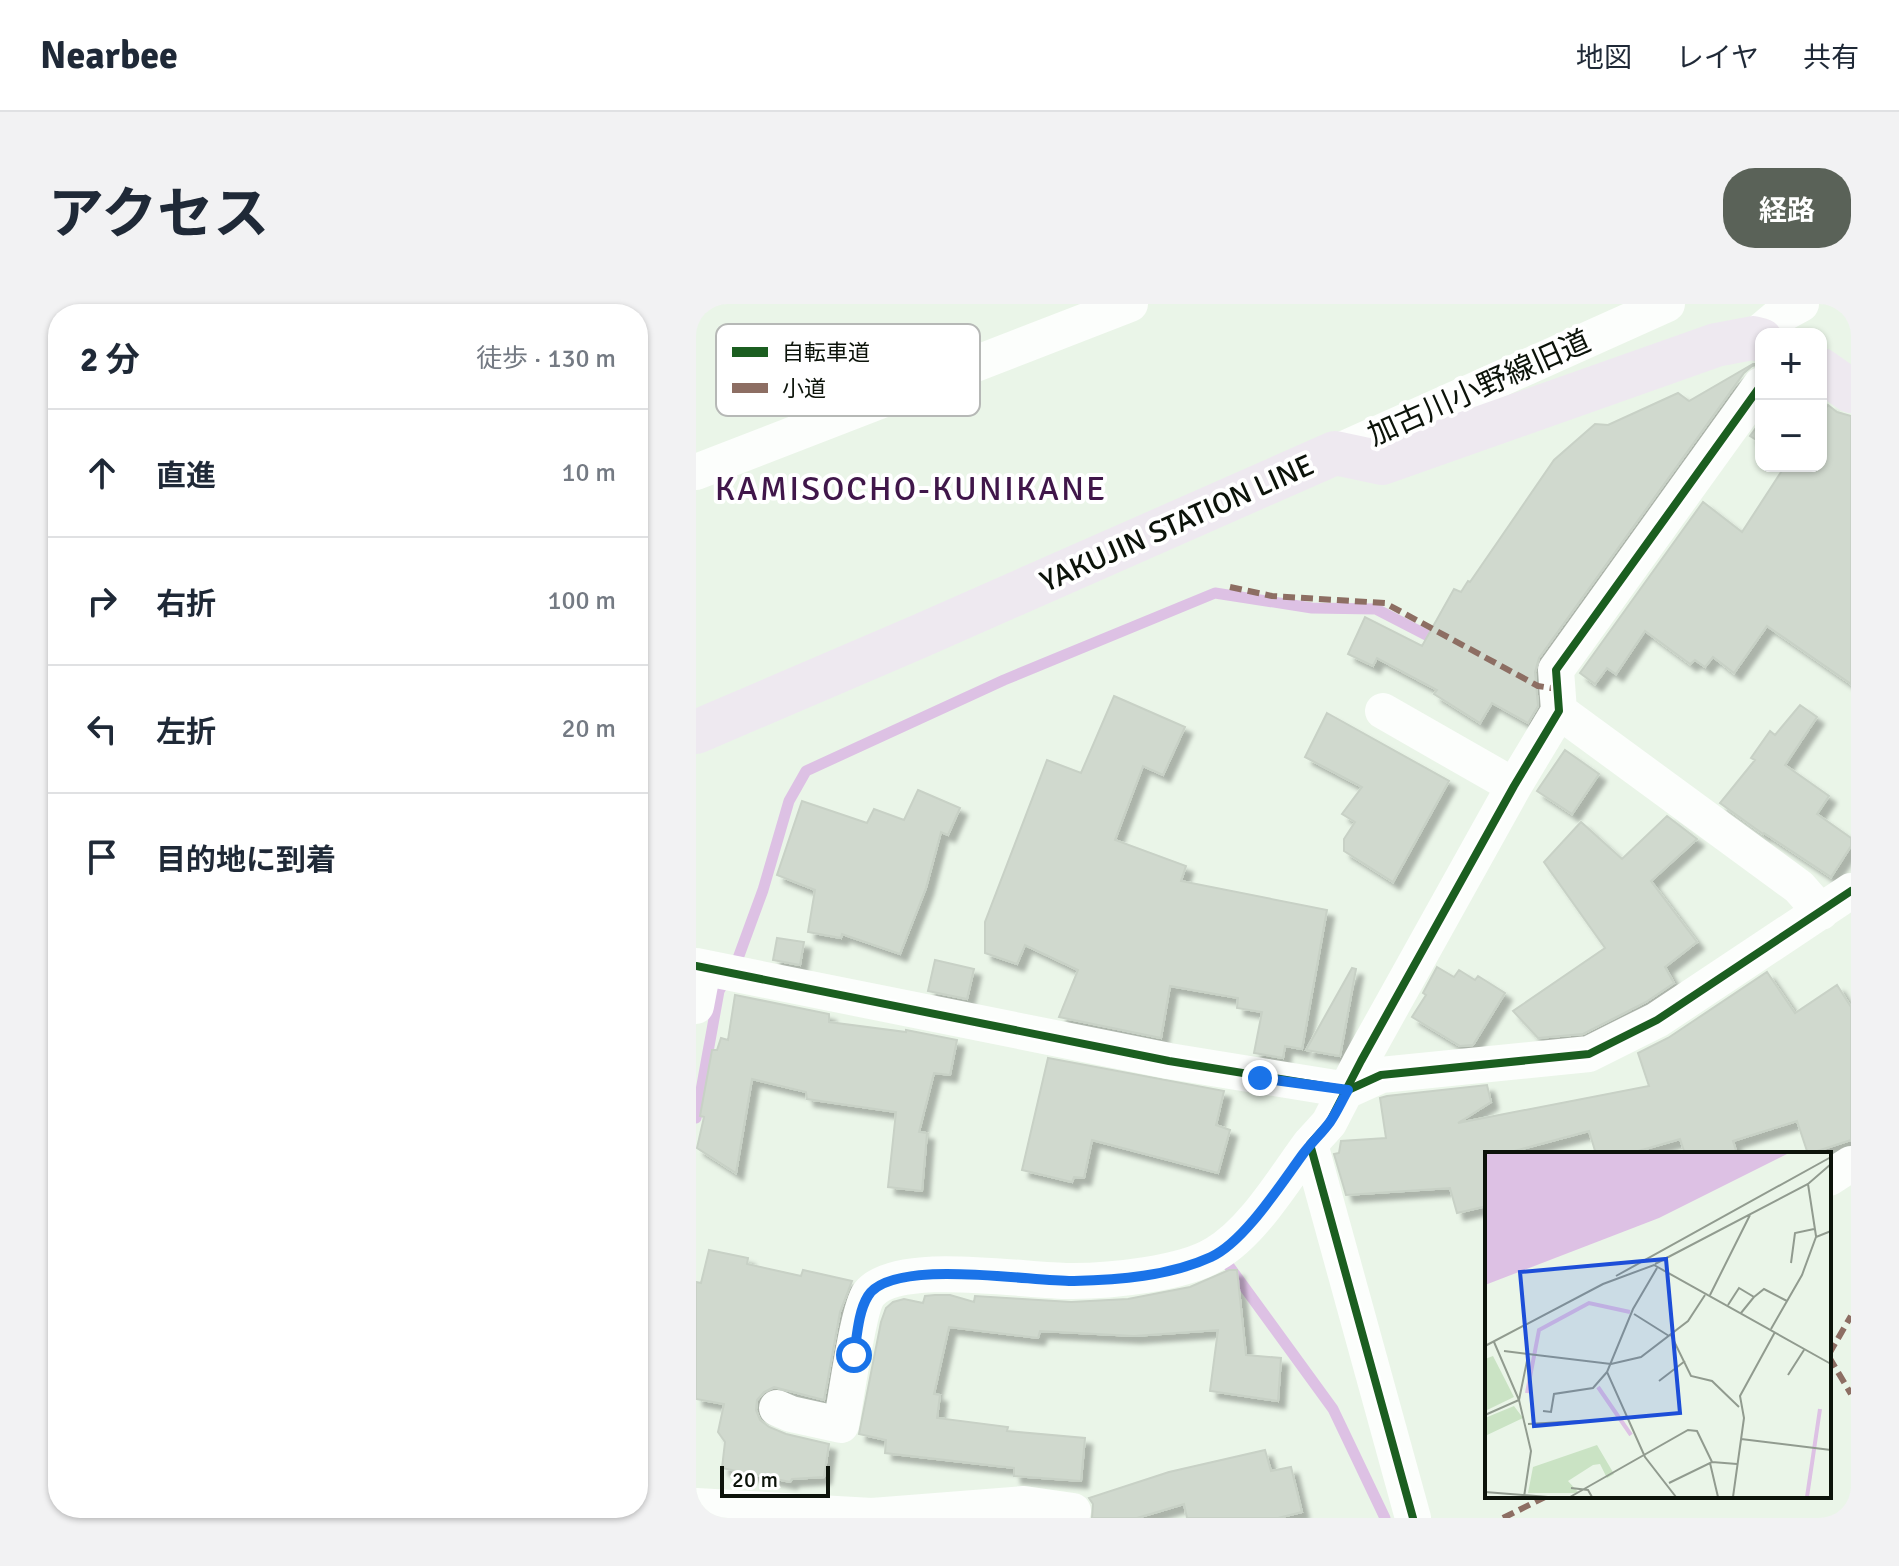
<!DOCTYPE html>
<html lang="ja">
<meta charset="utf-8">
<style>
body{margin:0;font-family:Signika,"Noto Sans JP",sans-serif;background:#f2f2f3;color:#1f2937}
.controls{position:absolute;right:24px;top:24px;display:grid;overflow:hidden;border-radius:16px;box-shadow:0 2px 6px #0004}
.controls button{width:72px;height:72px;display:grid;place-items:center;padding:0;border:0;border-bottom:2px solid #e0e1e3;background:#fff;color:#1f2937;font:40px sans-serif}
.scale{position:absolute;left:24px;bottom:20px;width:110px;box-sizing:border-box;padding-left:8px;border:4px solid #0c130a;border-top:0;font-size:22px;line-height:28px;white-space:nowrap;color:#0c130a;-webkit-text-stroke:6px #fff;paint-order:stroke}
.stop{position:absolute;width:24px;height:24px;margin:-18px;border:6px solid #1a73e8;border-radius:50%;background:#fff}
.stop.end{background:#1a73e8;border-color:#fff;box-shadow:0 2px 8px #0008}
.list{margin:0;padding:0;list-style:none}
h2{display:flex;justify-content:space-between;align-items:center;height:104px;margin:0;padding:0 32px;font-size:34px}
h2 small{font-size:26px;font-weight:400;color:#747a83}
.list li{display:grid;grid-template-columns:52px 1fr auto;gap:24px;align-items:center;box-sizing:border-box;height:128px;padding:0 32px;border-top:2px solid #e0e1e3}
.list b{display:block;font-size:30px;white-space:nowrap}
.list em{font-size:26px;font-style:normal;color:#747a83}
.icon{flex:none;width:44px;height:44px;fill:none;stroke:currentColor;stroke-width:2;stroke-linecap:round;stroke-linejoin:round}
.map{position:relative;flex:none;width:1155px;height:1214px;overflow:hidden;border-radius:32px}
header{display:flex;align-items:center;gap:48px;box-sizing:border-box;height:112px;padding:0 40px;background:#fff;border-bottom:2px solid #e0e1e3}
header strong{font-size:38px}
nav{display:flex;gap:44px;margin-inline-start:auto;font-size:28px}
.intro{display:flex;align-items:center;justify-content:space-between;box-sizing:border-box;height:192px;padding:0 48px}
h1{margin:0;font-size:56px}
.button{padding:20px 36px;border-radius:32px;background:#5a6258;color:#fff;font-size:28px;font-weight:700}
main{display:flex;gap:48px;padding:0 48px}
aside{flex:1;background:#fff;border-radius:32px;box-shadow:0 2px 6px #0004}
.map>svg:first-child{display:block}
.lines{fill:none;stroke-linecap:round;stroke-linejoin:round}
.stream{stroke:#ddc1e4;stroke-width:11}
.building{fill:#d0d9ce;stroke:#c8d1c6;stroke-width:2;filter:url(#shadow)}
.minor{stroke:#fcfefc;stroke-width:36}
.major{stroke:#eee9f0;stroke-width:44}
.quiet{stroke:#8d6e63;stroke-width:6;stroke-dasharray:12 6;stroke-linecap:butt}
.cycleway-casing{stroke:#fff;stroke-width:13}
.cycleway{stroke:#1b5e20;stroke-width:8}
.route{stroke:#1a73e8;stroke-width:10}
.labels{text-anchor:middle;stroke-width:8;stroke-linejoin:round;paint-order:stroke}
.street-label{font-size:30px;fill:#0c130a;stroke:#fff}
.quarter-label{font-size:34px;letter-spacing:2px;fill:#40164a;stroke:#fff}
.inset-river{fill:none;stroke:#ddc1e4;stroke-width:4}
.inset-road{fill:none;stroke:#919b8f;stroke-width:2}
.view{fill:#1d4ed8;fill-opacity:0.15;stroke:#1d4ed8;stroke-width:4}
.inset-edge{fill:none;stroke:#0c130a;stroke-width:4}
.key{fill:#fff;stroke:#b6b8b6;stroke-width:2}
.key-label{font-size:22px;fill:#0c130a}
</style>
<header>
<strong>Nearbee</strong>
<nav><a>地図</a><a>レイヤ</a><a>共有</a></nav>
</header>
<div class="intro"><h1>アクセス</h1><a class="button">経路</a></div>
<main>
<aside>
<h2>2 分<small>徒歩 · 130 m</small></h2>
<ul class="list">
<li><svg class="icon" aria-label="ahead" viewBox="0 0 24 24"><path d="M12 20V5M6 11l6-6 6 6"/></svg><div><b>直進</b></div><em>10 m</em></li>
<li><svg class="icon" aria-label="right" viewBox="0 0 24 24"><path d="M7 20v-9h11M14 6l5 5-5 5"/></svg><div><b>右折</b></div><em>100 m</em></li>
<li><svg class="icon" aria-label="left" viewBox="0 0 24 24"><path d="M17 20v-9H6M10 6l-5 5 5 5"/></svg><div><b>左折</b></div><em>20 m</em></li>
<li><svg class="icon" aria-label="arrive" viewBox="0 0 24 24"><path d="M6 21V4h12l-3 4 3 4H6"/></svg><div><b>目的地に到着</b></div></li>
</ul>
</aside>
<div class="map">
<svg width="1155" height="1214" viewBox="0 0 1155 1214">
<defs>
<filter id="shadow"><feDropShadow dx="7" dy="7" stdDeviation="2" flood-color="#0004"/></filter>
</defs>
<rect width="100%" height="100%" fill="#eaf5e8"/>
<g class="lines">
<path class="stream" d="M 0,814 L 23,687 L 41,657 L 67,586 L 93,497 L 110,467 L 308,376 L 519,289 L 616,304 L 680,305 L 744,338
M 530,958 L 637,1105 L 689,1214"/>
</g>
<path class="building" d="M 1057,60 L 1065,60 L 1056,62 L 1048,69 L 843,354 L 839,368 L 842,402 L 832,419 L 796,399 L 784,419 L 738,390 L 741,386 L 681,354 L 677,362 L 652,350 L 669,313 L 726,342 L 758,285 L 765,288 L 772,277 L 774,278 L 858,156 L 899,120 L 912,121 L 982,89 L 993,97 Z
M 1132,101 L 1141,108 L 1155,112 L 1155,380 L 1071,322 L 1038,369 L 1017,353 L 1009,363 L 999,356 L 994,360 L 949,327 L 920,370 L 911,364 L 899,380 L 884,369 L 1007,198 L 1046,228 L 1089,162 L 1125,162 L 1125,111 Z
M 1065,117 L 1065,139 L 1054,132 Z
M 418,392 L 489,423 L 467,471 L 447,462 L 419,536 L 490,562 L 485,577 L 631,606 L 606,745 L 589,742 L 587,754 L 558,749 L 566,708 L 541,704 L 542,694 L 474,682 L 465,734 L 363,713 L 382,666 L 329,641 L 321,660 L 289,649 L 289,618 L 351,456 L 385,469 Z
M 1104,401 L 1121,413 L 1089,461 L 1133,492 L 1121,510 L 1155,534 L 1155,542 L 1135,573 L 1068,529 L 1067,530 L 1024,499 L 1059,456 L 1055,454 L 1074,427 L 1079,431 Z
M 631,409 L 753,477 L 697,578 L 648,547 L 648,535 L 659,518 L 646,510 L 666,483 L 609,453 Z
M 869,446 L 903,470 L 876,510 L 841,487 Z
M 222,486 L 264,504 L 252,531 L 245,528 L 230,584 L 204,650 L 146,630 L 145,634 L 112,628 L 119,586 L 81,571 L 106,497 L 171,519 L 178,505 L 208,516 Z
M 971,512 L 1001,535 L 955,577 L 1001,638 L 969,663 L 978,679 L 950,698 L 887,730 L 842,734 L 817,707 L 909,644 L 848,558 L 885,518 L 926,555 Z
M 81,634 L 108,638 L 104,661 L 77,656 Z
M 239,656 L 278,665 L 271,695 L 232,687 Z
M 741,663 L 758,673 L 763,666 L 779,676 L 782,672 L 809,689 L 777,741 L 764,742 L 716,713 L 730,691 L 727,689 Z
M 656,664 L 660,665 L 644,752 L 610,746 Z
M 1071,668 L 1099,709 L 1141,681 L 1155,703 L 1155,836 L 1112,850 L 1101,817 L 1037,837 L 1041,850 L 989,850 L 984,835 L 932,850 L 900,850 L 893,827 L 807,850 L 791,850 L 791,902 L 761,909 L 754,884 L 650,891 L 638,850 L 643,849 L 645,837 L 690,834 L 684,794 L 691,792 L 791,781 L 795,798 L 762,819 L 953,782 L 942,749 L 972,734 Z
M 39,691 L 133,710 L 133,718 L 210,728 L 210,726 L 261,736 L 254,771 L 238,769 L 223,828 L 231,829 L 226,887 L 192,883 L 200,808 L 111,795 L 110,788 L 56,775 L 40,869 L 1,844 L 8,813 L 4,812 L 16,746 L 21,746 L 25,734 L 32,736 Z
M 352,754 L 528,787 L 520,821 L 534,826 L 522,869 L 396,836 L 388,874 L 378,873 L 376,878 L 326,866 Z
M 13,946 L 52,954 L 51,960 L 105,972 L 107,966 L 156,977 L 144,1008 L 128,1096 L 78,1083 L 68,1088 L 61,1096 L 60,1106 L 64,1116 L 73,1123 L 90,1130 L 133,1140 L 128,1173 L 96,1175 L 94,1178 L 26,1164 L 29,1138 L 22,1128 L 28,1100 L 0,1095 L 0,978 L 5,979 Z
M 533,966 L 541,966 L 550,1051 L 585,1054 L 582,1097 L 514,1087 L 522,1026 L 438,1032 L 344,1027 L 342,1034 L 253,1023 L 238,1090 L 244,1091 L 241,1114 L 312,1123 L 311,1127 L 389,1134 L 385,1177 L 318,1172 L 318,1164 L 189,1149 L 190,1136 L 163,1130 L 185,1018 L 190,1004 L 197,998 L 208,995 L 227,999 L 229,992 L 239,991 L 254,991 L 278,998 L 279,992 L 375,998 L 432,995 L 494,983 Z
M 569,1146 L 575,1167 L 595,1163 L 606,1208 L 582,1214 L 491,1214 L 488,1200 L 441,1214 L 396,1214 L 397,1200 L 393,1194 L 473,1168 Z"/>
<g class="lines">
<path class="minor" d="M 1057,34 L 1083,12 L 1105,0
M 639,149 L 971,0
M 0,168 L 434,0
M 687,407 L 818,482
M 863,407 L 1103,583 L 1125,608
M 0,662 L 473,757 L 652,786 L 685,771 L 893,750 L 961,716 L 1155,587
M 0,702 L 7,665
M 1133,874 L 1155,860
M 81,1104 L 95,1110 L 145,1121 C 150,1096 162,1004 173,990 C 202,954 332,978 376,977 C 414,977 487,970 519,950 C 557,928 588,875 614,840
M 0,1202 L 176,1212 L 328,1200 L 377,1207
M 717,1214 L 614,840 L 633,819 L 665,757 L 818,482 L 863,407 L 860,366 L 1065,81"/>
<path class="major" d="M 1125,66 L 1155,87
M 0,428 L 224,332 L 639,149 L 686,159 L 1020,41 L 1057,34 L 1065,36"/>
<path class="quiet" d="M 534,283 L 576,292 L 689,299 L 842,382 L 861,385
M 1133,1050 L 1155,1012
M 1133,1053 L 1155,1090
M 807,1214 L 851,1192"/>
<g class="cycleway-casing">
<path id="cycleway" d="M 0,662 L 473,757 L 652,786 L 685,771 L 893,750 L 961,716 L 1155,587
M 717,1214 L 614,840 L 633,819 L 665,757 L 818,482 L 863,407 L 860,366 L 1065,81"/>
</g>
<use href="#cycleway" class="cycleway"/>
</g>
<g class="lines">
<path class="route" d="M 158,1051 C 161,1033 162,1008 172,992 C 196,953 336,978 378,977 C 422,976 474,972 515,953 C 548,938 585,880 607,850 C 615,839 626,829 634,818 C 641,808 646,796 652,786 L 564,774"/>
</g>
<g class="labels">
<g class="street-label">
<text transform="translate(783 84) rotate(-24)" y="10">加古川小野線旧道</text>
<text transform="translate(481 219) rotate(-24)" y="10">YAKUJIN STATION LINE</text>
</g>
<g class="quarter-label">
<text x="215" y="196">KAMISOCHO-KUNIKANE</text>
</g>
</g>
<g transform="translate(789 848)">
<rect width="346" height="346" fill="#eaf5e8"/>
<path d="M 8,204 L 29,245 L 0,259 L 0,207 ZM 29,254 L 38,266 L 0,284 L 0,266 ZM 112,293 L 129,322 L 122,326 L 115,312 L 108,313 L 83,329 L 94,341 L 43,341 L 48,315 Z" fill="#cae3c4"/>
<path d="M 0,1 L 304,1 L 174,66 L 0,133 Z" fill="#ddc1e4"/>
<path class="inset-river" d="M 113,235 L 146,283M 42,241 L 54,178 L 104,151 L 145,160M 322,345 L 335,257"/>
<path class="inset-road" d="M 323,32 L 331,84M 306,111 L 310,81 L 329,77M 170,112 L 323,32 L 346,12M 172,116 L 148,157 L 122,220 L 160,305 L 191,345M 131,124 L 346,5M 225,143 L 265,63M 269,145 L 279,137 L 302,149M 243,153 L 254,136 L 269,145 L 256,161M 149,162 L 184,184M 286,177 L 317,123 L 331,85 L 346,79M 186,183 L 206,224 L 227,229 L 254,255M 0,194 L 118,132 L 169,113 L 346,212M 19,199 L 126,212 L 156,205 L 203,169 L 220,143M 303,223 L 319,198M 174,229 L 200,209M 58,259 L 66,260 L 69,242 L 108,236 L 122,220M 0,263 L 34,248 L 9,190M 43,272 L 96,269M 256,287 L 346,298M 225,311 L 233,345M 184,331 L 227,310 L 252,312M 86,336 L 103,338 L 107,345M 0,340 L 63,345M 39,345 L 46,299 L 34,248 L 43,204M 85,345 L 203,278 L 212,279 L 227,310M 248,345 L 259,266 L 255,244 L 290,180"/>
<path class="view" d="M 181,107 L 195,261 L 49,274 L 35,120 Z"/>
<rect width="346" height="346" class="inset-edge"/>
</g>
<rect x="20" y="20" width="264" height="92" rx="12" class="key"/>
<rect x="36" y="43" width="36" height="10" fill="#1b5e20"/>
<rect x="36" y="79" width="36" height="10" fill="#8d6e63"/>
<g class="key-label">
<text x="86" y="56">自転車道</text>
<text x="86" y="92">小道</text>
</g>
</svg>
<div class="controls">
<button>+</button>
<button>−</button>
</div>
<div class="scale">20 m</div>
<div class="stop" style="left:158px;top:1051px"></div>
<div class="stop end" style="left:564px;top:774px"></div>
</div>
</main>
